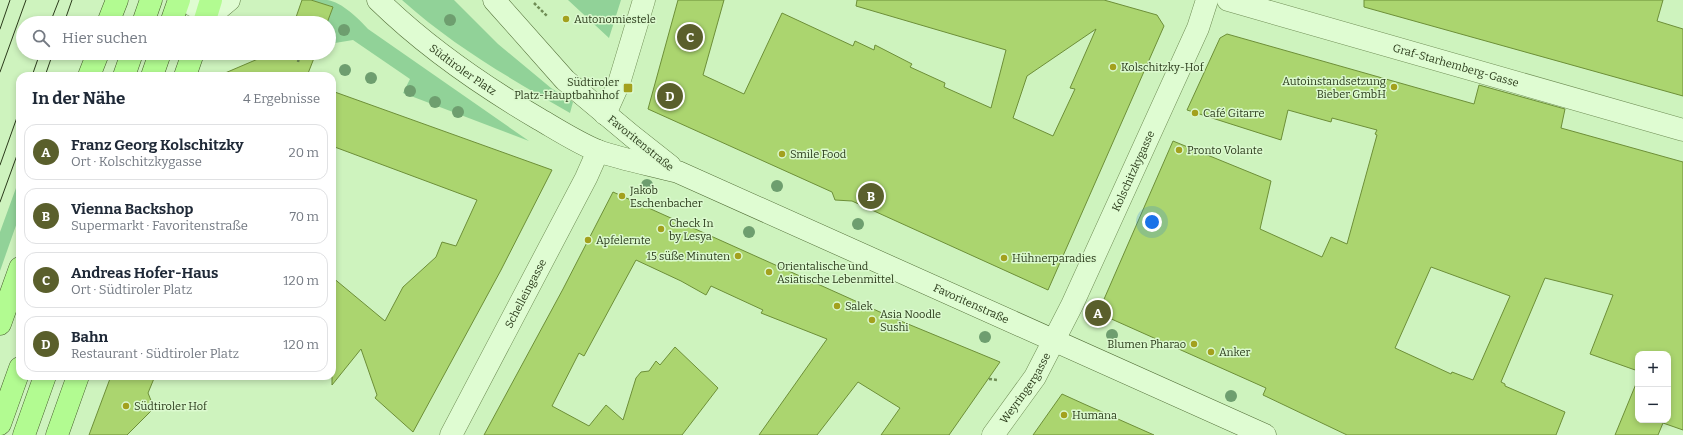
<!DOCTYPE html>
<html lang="de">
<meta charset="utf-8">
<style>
body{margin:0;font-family:Bitter,serif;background:#f6f6f7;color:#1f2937}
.controls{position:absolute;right:12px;bottom:12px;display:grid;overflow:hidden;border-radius:8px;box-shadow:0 2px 6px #0003}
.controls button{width:36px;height:36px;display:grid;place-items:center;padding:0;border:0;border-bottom:1px solid #e0e1e3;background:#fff;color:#1f2937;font:20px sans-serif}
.you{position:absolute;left:1152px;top:222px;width:14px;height:14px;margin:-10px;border:3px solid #fff;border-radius:50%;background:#1a73e8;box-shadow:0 0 0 6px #1a73e833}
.badge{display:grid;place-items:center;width:26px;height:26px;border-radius:50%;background:#5a5f2c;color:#fff;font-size:13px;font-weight:700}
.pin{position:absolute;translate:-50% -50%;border:2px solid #fff;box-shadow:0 1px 4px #0006}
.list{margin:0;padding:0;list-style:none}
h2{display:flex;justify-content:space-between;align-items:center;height:52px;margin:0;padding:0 16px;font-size:17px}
h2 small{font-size:13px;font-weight:400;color:#747a83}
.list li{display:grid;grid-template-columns:26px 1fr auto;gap:12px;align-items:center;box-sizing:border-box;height:56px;margin:0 8px 8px;padding:0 8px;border:1px solid #e0e1e3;border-radius:12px}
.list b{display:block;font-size:15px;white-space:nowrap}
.list p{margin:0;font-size:13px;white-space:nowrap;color:#747a83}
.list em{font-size:13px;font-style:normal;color:#747a83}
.icon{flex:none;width:22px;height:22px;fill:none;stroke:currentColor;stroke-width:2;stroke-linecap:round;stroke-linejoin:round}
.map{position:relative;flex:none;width:1683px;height:435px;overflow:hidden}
.search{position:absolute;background:#fff;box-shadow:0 2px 6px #0003;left:16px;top:16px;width:320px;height:44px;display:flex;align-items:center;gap:10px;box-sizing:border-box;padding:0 14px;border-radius:22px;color:#747a83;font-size:15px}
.panel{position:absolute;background:#fff;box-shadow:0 2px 6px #0003;left:16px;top:72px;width:320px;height:308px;border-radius:12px}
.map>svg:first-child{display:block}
.green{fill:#91d298}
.building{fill:#abd56f;stroke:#6d8f38;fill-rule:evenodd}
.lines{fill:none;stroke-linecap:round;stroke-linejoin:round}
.pedestrian-casing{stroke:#6f8d55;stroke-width:23}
.minor-casing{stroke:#6f8d55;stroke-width:23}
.secondary-casing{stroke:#536f38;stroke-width:23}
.primary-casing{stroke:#445a2a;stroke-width:23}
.path{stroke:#6f8d55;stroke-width:2.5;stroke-dasharray:3 2;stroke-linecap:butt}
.pedestrian{stroke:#dffcd2;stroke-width:22}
.minor{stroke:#dffcd2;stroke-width:22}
.secondary{stroke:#dffcd2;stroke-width:22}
.primary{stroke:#b2fb91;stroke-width:22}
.tram{stroke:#2b3b1b;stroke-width:1}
.tree{fill:#6e9e6f}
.poi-dot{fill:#a3a11e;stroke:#dbf9ce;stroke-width:1.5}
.labels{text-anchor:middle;stroke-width:3;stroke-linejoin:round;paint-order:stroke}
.poi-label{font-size:11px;fill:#2b3b1b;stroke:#dbf9ce;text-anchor:start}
.street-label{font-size:11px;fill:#2b3b1b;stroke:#dbf9ce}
</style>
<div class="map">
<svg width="1683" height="435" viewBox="0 0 1683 435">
<rect width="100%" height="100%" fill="#cef3be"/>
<path class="green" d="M 311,0 C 317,0 322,0 327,0 C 342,2 359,19 368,29 L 529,141 L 403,93 L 410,79 L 353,40 L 329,44 L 329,23 L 327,23 L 333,7 Z
M 402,0 L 454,0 L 498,44 L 551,88 L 573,102 L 570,113 C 511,79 453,46 402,0 Z
M 568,0 L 621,0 L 609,38 Z
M 16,188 L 20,189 L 20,214 L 0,271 L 0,232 Z"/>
<path class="building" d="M 302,0 L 311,0 L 333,7 L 327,23 L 294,23 Z
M 678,0 L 724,0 L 703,75 L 744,94 L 782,13 L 853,46 L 855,41 L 874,50 L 875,45 L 912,64 L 910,67 L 945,83 L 944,87 L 991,108 L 1006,50 L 856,6 L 857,0 L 1104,0 L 1157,15 L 1164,26 L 1048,290 L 852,201 L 835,200 L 832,192 L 648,109 ZM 1096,29 L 1070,88 L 1075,89 L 1053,136 L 1013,118 L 1027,76 Z
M 1364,0 L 1663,0 L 1657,21 L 1683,29 L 1683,96 L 1364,7 Z
M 1227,34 L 1474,104 L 1479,85 L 1565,109 L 1561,128 L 1683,162 L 1683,430 L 1663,423 L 1658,435 L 1615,435 L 1638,379 L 1638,420 L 1668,420 L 1668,354 L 1638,354 L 1638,371 L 1590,354 L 1613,295 L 1545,278 L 1501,382 L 1505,384 L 1505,386 L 1565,412 L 1556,435 L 1347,435 L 1263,395 L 1266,388 L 1098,313 L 1173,141 L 1271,181 L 1260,229 L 1322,257 L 1331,237 L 1347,244 L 1377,135 L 1375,134 L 1377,130 L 1332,118 L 1331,122 L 1288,110 L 1281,140 L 1187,110 L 1220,38 ZM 1431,267 L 1510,296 L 1473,380 L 1452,372 L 1451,374 L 1395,348 Z
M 272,53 L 316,53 L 307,76 L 218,76 Z
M 332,91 L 552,170 L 501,270 L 413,432 L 375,398 L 377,395 L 361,349 L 332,385 L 332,277 L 385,321 L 403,287 L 436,257 L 442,242 L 456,246 L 477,200 L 332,146 Z
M 613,192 L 891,317 L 1000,362 L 949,435 L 881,435 L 900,408 L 858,382 L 817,435 L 759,435 L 827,339 L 761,313 L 763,310 L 711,286 L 706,295 L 681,281 L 636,260 L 584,356 L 579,353 L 552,406 L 589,426 L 606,405 L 623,420 L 636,378 L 641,372 L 649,371 L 656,361 L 660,365 L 675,347 L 718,388 L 682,435 L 484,435 L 563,289 Z
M 111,376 L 155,376 L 148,393 L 154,408 L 127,435 L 89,435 Z
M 1062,394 L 1084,404 L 1154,435 L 1033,435 Z"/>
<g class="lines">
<g class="pedestrian-casing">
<path id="pedestrian" d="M 193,0 L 194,6 L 196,0"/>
</g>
<g class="minor-casing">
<g id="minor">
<path id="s1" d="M 1228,0 L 1683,130"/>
<path d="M 605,114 L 619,83 L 644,0"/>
<path id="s2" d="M 451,435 L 586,178 L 598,151"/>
<path id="s3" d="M 993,435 L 1035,377 L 1072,305 L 1198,28 L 1207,0"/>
</g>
</g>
<g class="secondary-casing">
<g id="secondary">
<path id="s4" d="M 378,0 C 426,47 481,85 539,119 C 558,130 578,143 598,151 C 624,160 652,165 678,172 L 1265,435"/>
<path d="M 494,0 L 565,80 L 632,136 L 670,166"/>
<path d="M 204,21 L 229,0"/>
</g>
</g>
<g class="primary-casing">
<path id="primary" d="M 108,23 L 117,0
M 143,23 L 151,0
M 171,23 L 179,0
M 204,23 L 211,0
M 89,76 L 98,53
M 124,76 L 132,53
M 152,76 L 160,53
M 185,76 L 193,53
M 0,324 L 20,268
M 0,424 L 20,368
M 24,435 L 45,376
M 57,435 L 78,376"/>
</g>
<path class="path" d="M 534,3 L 548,17
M 298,62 L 300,53
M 989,379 L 998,380"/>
<use href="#pedestrian" class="pedestrian"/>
<use href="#minor" class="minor"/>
<use href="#secondary" class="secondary"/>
<use href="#primary" class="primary"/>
<path class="tram" d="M 50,23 L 59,0
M 64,23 L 72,0
M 0,29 L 10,0
M 0,72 L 26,0
M 32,76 L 40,53
M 45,76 L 53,53
M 0,165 L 20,109
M 0,202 L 20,147"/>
</g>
<g class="tree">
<circle cx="450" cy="20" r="6"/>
<circle cx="344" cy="30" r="6"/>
<circle cx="345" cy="70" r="6"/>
<circle cx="371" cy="78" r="6"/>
<circle cx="410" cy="91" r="6"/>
<circle cx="435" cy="102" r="6"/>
<circle cx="458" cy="112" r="6"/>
<circle cx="647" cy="185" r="6"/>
<circle cx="777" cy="186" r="6"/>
<circle cx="858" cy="224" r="6"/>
<circle cx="749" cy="232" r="6"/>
<circle cx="1112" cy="335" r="6"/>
<circle cx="985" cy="337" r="6"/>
<circle cx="1231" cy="396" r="6"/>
</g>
<g class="poi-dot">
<circle cx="566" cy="19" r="4"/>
<circle cx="1113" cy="67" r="4"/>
<circle cx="1394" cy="87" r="4"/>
<rect x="623" y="83" width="10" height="10" rx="2"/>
<circle cx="1195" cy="113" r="4"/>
<circle cx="1179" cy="150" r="4"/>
<circle cx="782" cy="154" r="4"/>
<circle cx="622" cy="196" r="4"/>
<circle cx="661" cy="229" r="4"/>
<circle cx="588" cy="240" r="4"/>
<circle cx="738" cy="256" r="4"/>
<circle cx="1004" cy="258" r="4"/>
<circle cx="769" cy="272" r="4"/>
<circle cx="837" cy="306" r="4"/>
<circle cx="872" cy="320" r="4"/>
<circle cx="1194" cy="344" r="4"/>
<circle cx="1211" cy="352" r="4"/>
<circle cx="126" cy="406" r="4"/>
<circle cx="1064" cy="415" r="4"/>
</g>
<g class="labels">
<g class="poi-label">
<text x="574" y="23">Autonomiestele</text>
<text x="1121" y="71">Kolschitzky-Hof</text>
<text x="1386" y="85" text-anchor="end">Autoinstandsetzung<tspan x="1386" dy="13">Bieber GmbH</tspan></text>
<text x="619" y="86" text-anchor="end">Südtiroler<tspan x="619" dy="13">Platz-Hauptbahnhof</tspan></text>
<text x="1203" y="117">Café Gitarre</text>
<text x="1187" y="154">Pronto Volante</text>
<text x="790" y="158">Smile Food</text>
<text x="630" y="194">Jakob<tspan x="630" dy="13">Eschenbacher</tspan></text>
<text x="669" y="227">Check In<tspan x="669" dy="13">by Lesya</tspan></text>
<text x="596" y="244">Apfelernte</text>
<text x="730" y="260" text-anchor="end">15 süße Minuten</text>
<text x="1012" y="262">Hühnerparadies</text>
<text x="777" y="270">Orientalische und<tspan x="777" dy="13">Asiatische Lebenmittel</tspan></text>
<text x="845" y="310">Salek</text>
<text x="880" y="318">Asia Noodle<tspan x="880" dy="13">Sushi</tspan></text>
<text x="1186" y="348" text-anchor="end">Blumen Pharao</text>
<text x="1219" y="356">Anker</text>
<text x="134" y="410">Südtiroler Hof</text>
<text x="1072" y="419">Humana</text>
</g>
<g class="street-label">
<text dy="4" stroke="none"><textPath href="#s1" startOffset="237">Graf-Starhemberg-Gasse</textPath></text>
<text dy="4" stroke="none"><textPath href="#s4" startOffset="110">Südtiroler Platz</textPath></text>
<text transform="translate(641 143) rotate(39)" y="4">Favoritenstraße</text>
<text dy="4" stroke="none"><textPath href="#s3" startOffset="300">Kolschitzkygasse</textPath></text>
<text dy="4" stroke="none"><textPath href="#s2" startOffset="160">Schelleingasse</textPath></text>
<text dy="4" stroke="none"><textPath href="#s4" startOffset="672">Favoritenstraße</textPath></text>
<text dy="4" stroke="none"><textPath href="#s3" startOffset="57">Weyringergasse</textPath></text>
</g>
</g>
</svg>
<div class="controls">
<button>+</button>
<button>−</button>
</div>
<div class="you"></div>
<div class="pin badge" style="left:1098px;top:313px">A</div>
<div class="pin badge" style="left:871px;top:196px">B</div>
<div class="pin badge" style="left:690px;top:37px">C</div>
<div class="pin badge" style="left:670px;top:96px">D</div>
<div class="search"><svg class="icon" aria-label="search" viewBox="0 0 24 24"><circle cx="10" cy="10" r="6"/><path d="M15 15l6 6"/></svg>Hier suchen</div>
<section class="panel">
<h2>In der Nähe<small>4 Ergebnisse</small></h2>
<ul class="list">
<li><span class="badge">A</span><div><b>Franz Georg Kolschitzky</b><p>Ort · Kolschitzkygasse</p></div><em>20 m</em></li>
<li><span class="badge">B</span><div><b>Vienna Backshop</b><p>Supermarkt · Favoritenstraße</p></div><em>70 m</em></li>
<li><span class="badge">C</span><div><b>Andreas Hofer-Haus</b><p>Ort · Südtiroler Platz</p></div><em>120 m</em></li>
<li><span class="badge">D</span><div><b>Bahn</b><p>Restaurant · Südtiroler Platz</p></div><em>120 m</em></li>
</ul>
</section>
</div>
